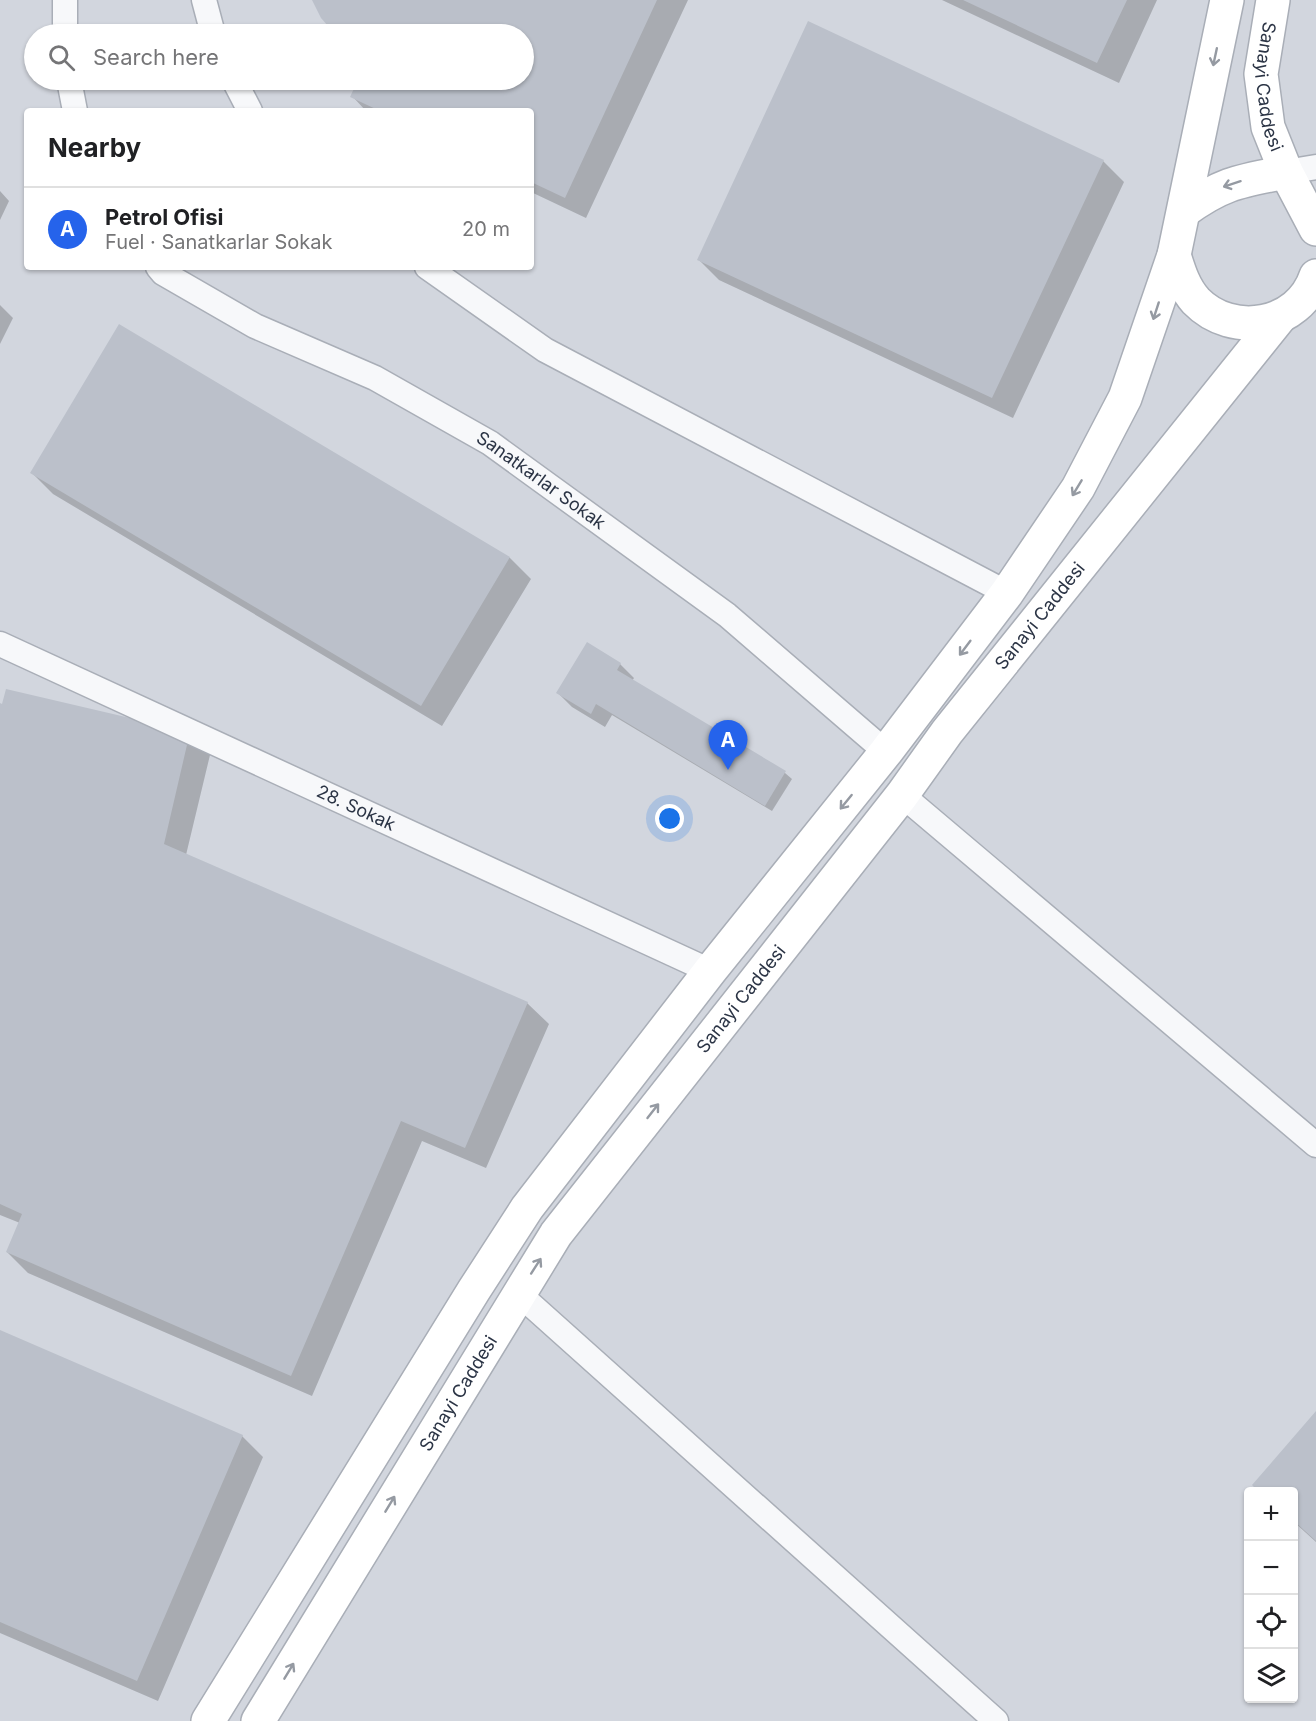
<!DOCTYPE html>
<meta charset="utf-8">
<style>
body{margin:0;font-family:Inter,sans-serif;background:#f6f6f6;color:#202124}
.controls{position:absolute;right:18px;bottom:18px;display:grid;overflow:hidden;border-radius:6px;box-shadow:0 2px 4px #0004}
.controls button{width:54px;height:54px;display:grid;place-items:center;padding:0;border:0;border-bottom:2px solid #e0e0e0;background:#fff;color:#202124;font:30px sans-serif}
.you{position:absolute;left:670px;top:819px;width:21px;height:21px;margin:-15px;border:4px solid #fff;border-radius:50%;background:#1a73e8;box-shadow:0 0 0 9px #1a73e833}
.badge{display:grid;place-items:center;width:39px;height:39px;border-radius:50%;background:#2563eb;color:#fff;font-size:20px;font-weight:700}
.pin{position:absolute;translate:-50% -50px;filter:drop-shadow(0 2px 3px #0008)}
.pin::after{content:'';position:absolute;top:32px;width:21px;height:18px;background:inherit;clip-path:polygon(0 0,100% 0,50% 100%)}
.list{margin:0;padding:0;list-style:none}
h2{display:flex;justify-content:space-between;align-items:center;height:78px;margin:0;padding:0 24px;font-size:26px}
h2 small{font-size:20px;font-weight:400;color:#757577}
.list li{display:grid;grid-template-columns:39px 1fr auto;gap:18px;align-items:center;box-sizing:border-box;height:84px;padding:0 24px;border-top:2px solid #e0e0e0}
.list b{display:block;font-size:22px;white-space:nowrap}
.list p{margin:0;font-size:20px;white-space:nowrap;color:#757577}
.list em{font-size:20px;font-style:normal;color:#757577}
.icon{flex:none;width:33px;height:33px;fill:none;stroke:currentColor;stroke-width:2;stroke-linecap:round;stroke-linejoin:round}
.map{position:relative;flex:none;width:1316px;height:1721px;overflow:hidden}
.search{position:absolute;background:#fff;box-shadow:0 2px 4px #0004;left:24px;top:24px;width:510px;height:66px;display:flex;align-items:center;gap:15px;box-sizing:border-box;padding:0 21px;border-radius:33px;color:#757577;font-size:22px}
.panel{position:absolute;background:#fff;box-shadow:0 2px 4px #0004;left:24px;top:108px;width:510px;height:162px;border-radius:6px}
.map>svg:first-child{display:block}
.built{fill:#d2d6de;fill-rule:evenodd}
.shadow{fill:#0003}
.building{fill:#bbc0ca}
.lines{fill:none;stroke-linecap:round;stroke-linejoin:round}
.street-casing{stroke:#a9aeb7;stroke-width:27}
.secondary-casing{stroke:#a9aeb7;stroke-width:36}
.street{stroke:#f7f8fa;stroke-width:24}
.secondary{stroke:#fff;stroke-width:33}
.oneway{stroke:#959aa2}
.labels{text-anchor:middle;stroke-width:4.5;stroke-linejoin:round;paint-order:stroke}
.street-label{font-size:18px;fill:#2b3445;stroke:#f4f6f9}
</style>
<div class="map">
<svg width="1316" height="1721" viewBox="0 0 1316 1721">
<rect width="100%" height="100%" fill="#e4e7ec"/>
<path class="built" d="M 0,0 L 1316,0 L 1316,1721 L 0,1721 ZM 34,34 L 524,34 L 524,80 L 34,80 ZM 27,111 L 531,111 L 531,267 L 27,267 ZM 1248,1492 L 1294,1492 L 1294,1698 L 1248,1698 Z"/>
<path class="shadow" d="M 314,0 L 688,0 L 586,218 L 531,192 L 531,111 L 366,111 L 352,96 L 359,80 L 524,80 L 524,34 L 338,34 L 323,17 Z
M 942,0 L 1157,0 L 1119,83 Z
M 1103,161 L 1124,182 L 1013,418 L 719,280 L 698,259 Z
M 0,191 L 9,201 L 0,220 Z
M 0,305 L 13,318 L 0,344 Z
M 120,326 L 510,558 L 531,579 L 442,726 L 53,494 L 32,473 Z
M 620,664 L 634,678 L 632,681 L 785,773 L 792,779 L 772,811 L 612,715 L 605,727 L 572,707 L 558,693 Z
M 0,705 L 189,734 L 210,755 L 186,855 L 527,1003 L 549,1024 L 486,1168 L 422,1141 L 312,1396 L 28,1273 L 7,1252 L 20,1223 L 0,1215 Z
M 0,1332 L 242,1436 L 263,1457 L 158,1701 L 0,1633 Z
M 1316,1414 L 1316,1542 L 1294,1522 L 1294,1492 Z"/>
<path class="building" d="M 312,0 L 657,0 L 565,198 L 531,182 L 531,111 L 380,111 L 350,97 L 358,80 L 524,80 L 524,34 L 335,34 L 321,18 Z
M 963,0 L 1127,0 L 1097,63 Z
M 808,21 L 1104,160 L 992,398 L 697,260 Z
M 119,324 L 510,557 L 421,706 L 30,473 Z
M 587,642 L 621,663 L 617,670 L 786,771 L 765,806 L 596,704 L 591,714 L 556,693 Z
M 6,689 L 190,732 L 164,844 L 528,1002 L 465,1148 L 401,1121 L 291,1376 L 6,1252 L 22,1214 L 0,1204 L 0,703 L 2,704 Z
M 0,1330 L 243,1435 L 137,1681 L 0,1622 Z
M 1316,1411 L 1316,1541 L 1294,1521 L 1294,1492 L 1259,1492 L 1252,1485 Z"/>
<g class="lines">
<g class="street-casing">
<g id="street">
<path d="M 65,0 L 65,34"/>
<path d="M 204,0 L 213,34"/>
<path d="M 69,80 L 75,111"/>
<path d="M 234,80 L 250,111"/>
<path d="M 1286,172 L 1316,167"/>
<path id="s1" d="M 158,267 L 163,273 L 255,326 L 375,378 L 490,443 L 727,615 L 886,752"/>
<path d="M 427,267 L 545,350 L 1007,593"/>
<path id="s2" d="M 0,644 L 710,971"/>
<path d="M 902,795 L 1316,1145"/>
<path d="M 518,1293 L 996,1721"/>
</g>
</g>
<g class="secondary-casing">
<g id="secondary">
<path id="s3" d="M 1273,0 L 1261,74 L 1268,127 L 1286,172 L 1316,229"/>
<path d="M 1184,211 C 1222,183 1240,181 1286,172"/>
<path d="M 1174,255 C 1179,271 1184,288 1196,301 C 1232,338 1299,327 1316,276"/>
<path d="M 208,1721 L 474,1290 L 527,1208 L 710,971 L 886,752 L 1007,593 L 1078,488 L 1125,398 L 1174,255 L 1227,0"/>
<path id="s4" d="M 258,1721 L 556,1234 L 902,795 L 947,732 L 1280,317"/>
</g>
</g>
<use href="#street" class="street"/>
<use href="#secondary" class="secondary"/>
</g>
<defs><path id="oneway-shaft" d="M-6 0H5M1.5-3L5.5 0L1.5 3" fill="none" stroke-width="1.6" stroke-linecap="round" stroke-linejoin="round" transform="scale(1.5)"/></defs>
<g class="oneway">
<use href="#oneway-shaft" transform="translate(1215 57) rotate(102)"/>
<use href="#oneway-shaft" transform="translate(1232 184) rotate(162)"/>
<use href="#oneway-shaft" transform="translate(1156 311) rotate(108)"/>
<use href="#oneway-shaft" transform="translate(1077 488) rotate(121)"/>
<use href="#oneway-shaft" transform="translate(965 648) rotate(127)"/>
<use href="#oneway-shaft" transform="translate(846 802) rotate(129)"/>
<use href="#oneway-shaft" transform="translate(653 1111) rotate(-52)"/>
<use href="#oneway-shaft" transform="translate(536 1266) rotate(-57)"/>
<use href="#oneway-shaft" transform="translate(390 1504) rotate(-59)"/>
<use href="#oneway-shaft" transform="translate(289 1671) rotate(-59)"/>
</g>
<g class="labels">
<g class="street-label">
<text dy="6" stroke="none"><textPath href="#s3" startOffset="88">Sanayi Caddesi</textPath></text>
<text dy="6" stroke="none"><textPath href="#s1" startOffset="440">Sanatkarlar Sokak</textPath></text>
<text dy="6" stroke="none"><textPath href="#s4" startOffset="1356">Sanayi Caddesi</textPath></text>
<text dy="6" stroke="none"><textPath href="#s2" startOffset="392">28. Sokak</textPath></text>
<text dy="6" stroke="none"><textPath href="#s4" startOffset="870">Sanayi Caddesi</textPath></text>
<text dy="6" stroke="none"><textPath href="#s4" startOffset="384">Sanayi Caddesi</textPath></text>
</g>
</g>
</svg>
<div class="controls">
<button>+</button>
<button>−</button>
<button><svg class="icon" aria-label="locate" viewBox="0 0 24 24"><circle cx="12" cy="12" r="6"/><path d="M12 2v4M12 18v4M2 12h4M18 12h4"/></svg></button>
<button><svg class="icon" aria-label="layers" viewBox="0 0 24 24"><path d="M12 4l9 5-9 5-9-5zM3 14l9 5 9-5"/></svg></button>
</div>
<div class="you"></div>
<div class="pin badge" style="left:728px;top:770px">A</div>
<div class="search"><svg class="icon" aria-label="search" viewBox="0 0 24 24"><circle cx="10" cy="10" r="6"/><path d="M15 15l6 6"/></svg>Search here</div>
<section class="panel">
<h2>Nearby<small></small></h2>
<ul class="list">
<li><span class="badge">A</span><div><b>Petrol Ofisi</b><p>Fuel · Sanatkarlar Sokak</p></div><em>20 m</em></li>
</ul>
</section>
</div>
